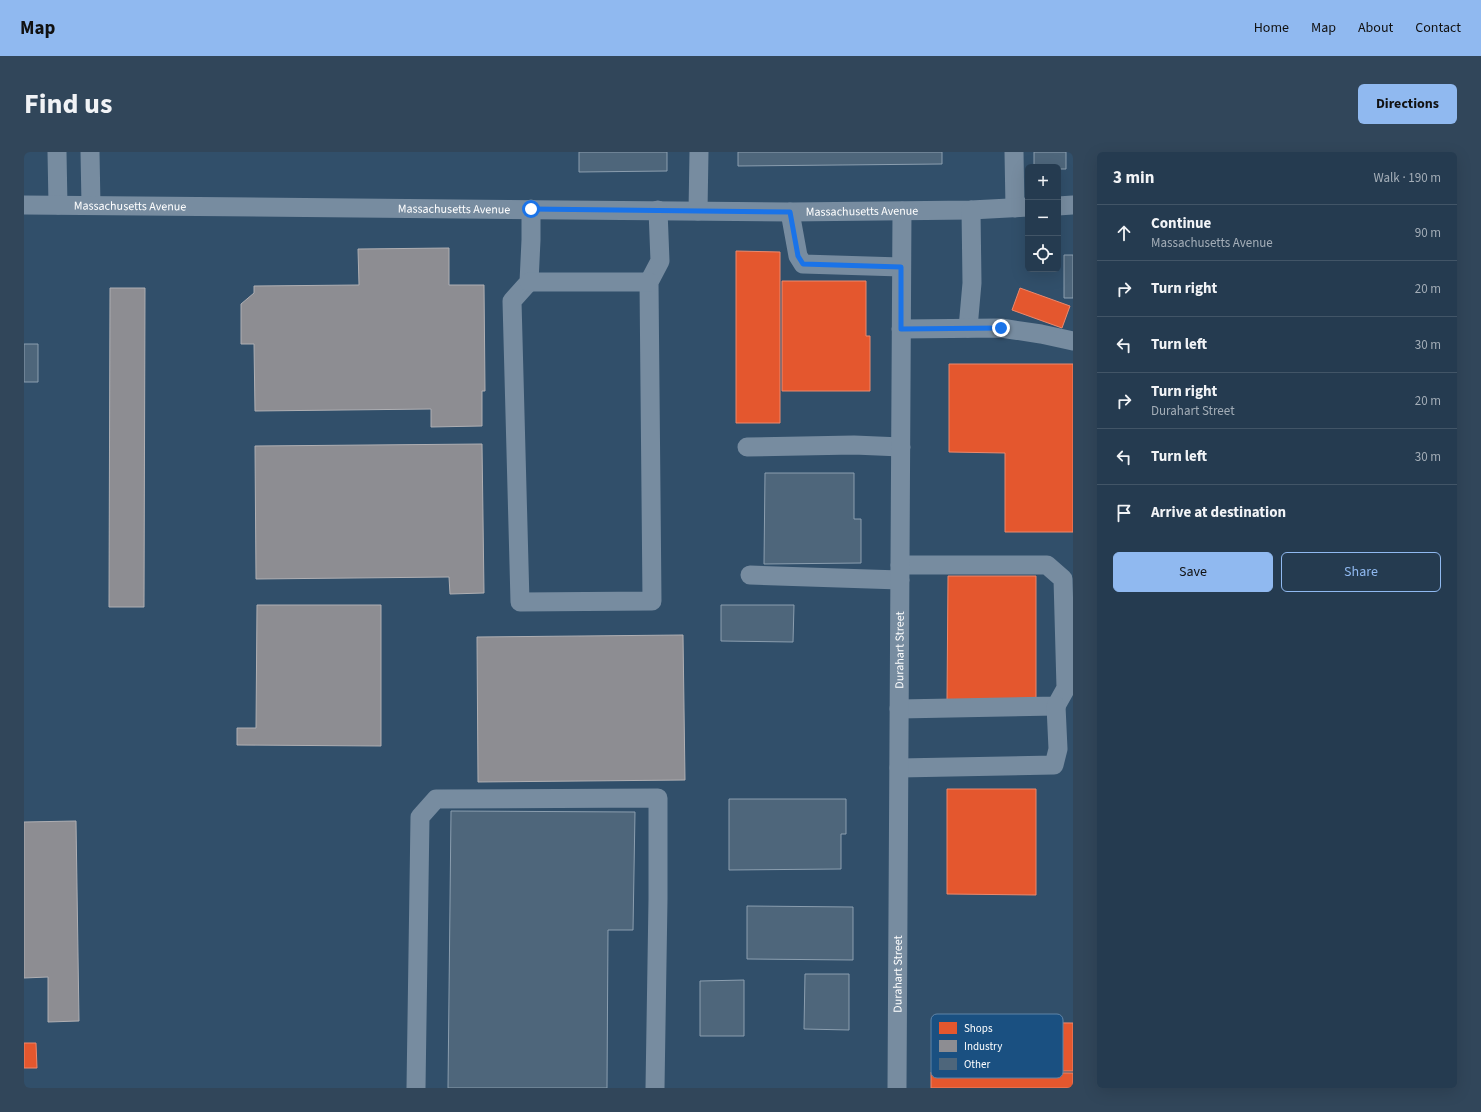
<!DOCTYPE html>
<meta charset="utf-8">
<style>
body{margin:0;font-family:"Source Sans 3",sans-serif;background:#31465a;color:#f1f3f6}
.controls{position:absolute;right:12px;top:12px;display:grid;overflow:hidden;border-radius:6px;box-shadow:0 4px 16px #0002}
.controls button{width:36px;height:36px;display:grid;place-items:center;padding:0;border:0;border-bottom:1px solid #425567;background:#253b50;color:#f1f3f6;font:20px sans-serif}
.stop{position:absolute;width:12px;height:12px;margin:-9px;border:3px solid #1a73e8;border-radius:50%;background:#fff}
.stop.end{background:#1a73e8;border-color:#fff;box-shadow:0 1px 4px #0008}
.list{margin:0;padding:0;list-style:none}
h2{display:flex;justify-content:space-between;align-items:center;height:52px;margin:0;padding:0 16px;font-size:17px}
h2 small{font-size:13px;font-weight:400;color:#a3adb7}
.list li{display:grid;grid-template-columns:26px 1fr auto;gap:12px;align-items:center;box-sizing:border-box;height:56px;padding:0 16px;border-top:1px solid #425567}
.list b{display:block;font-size:15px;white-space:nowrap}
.list p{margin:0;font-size:13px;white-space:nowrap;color:#a3adb7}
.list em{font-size:13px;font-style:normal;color:#a3adb7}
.actions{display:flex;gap:8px;padding:12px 16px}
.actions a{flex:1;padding:9px 0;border:1px solid #90b9f0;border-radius:6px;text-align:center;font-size:14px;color:#90b9f0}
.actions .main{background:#90b9f0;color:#111}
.icon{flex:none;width:22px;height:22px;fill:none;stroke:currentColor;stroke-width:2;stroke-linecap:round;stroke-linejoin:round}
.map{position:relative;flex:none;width:1049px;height:936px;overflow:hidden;border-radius:6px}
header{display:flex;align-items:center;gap:24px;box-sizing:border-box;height:56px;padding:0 20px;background:#90b9f0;color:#111}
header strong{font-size:19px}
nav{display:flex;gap:22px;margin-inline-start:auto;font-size:14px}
.intro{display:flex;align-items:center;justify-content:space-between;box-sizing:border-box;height:96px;padding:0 24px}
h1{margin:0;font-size:28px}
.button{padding:10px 18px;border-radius:6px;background:#90b9f0;color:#111;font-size:14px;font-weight:700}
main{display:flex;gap:24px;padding:0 24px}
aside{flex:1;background:#253b50;border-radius:6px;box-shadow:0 4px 16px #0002}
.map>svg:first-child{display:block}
.shops{fill:#e4572e;stroke:#ec896d}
.industry{fill:#8d8d92;stroke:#afafb3}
.building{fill:#4e667b;stroke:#8b9eaf}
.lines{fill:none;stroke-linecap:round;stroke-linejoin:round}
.minor{stroke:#778ca0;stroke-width:19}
.route{stroke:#1a73e8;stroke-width:5}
.labels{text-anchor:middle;stroke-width:4;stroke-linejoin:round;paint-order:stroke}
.street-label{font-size:12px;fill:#fff;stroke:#1a5081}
.key{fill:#1a5081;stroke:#5f84a7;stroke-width:1}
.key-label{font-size:11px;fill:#fff}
</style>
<header>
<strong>Map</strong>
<nav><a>Home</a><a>Map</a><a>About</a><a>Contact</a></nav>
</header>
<div class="intro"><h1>Find us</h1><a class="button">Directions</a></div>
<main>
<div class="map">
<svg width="1049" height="936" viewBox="0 0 1049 936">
<rect width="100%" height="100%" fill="#314f6a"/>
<path class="shops" d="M 712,99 L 756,100 L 756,271 L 712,271 Z
M 758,129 L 842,129 L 842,184 L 846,184 L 846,239 L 758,239 Z
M 996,136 L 1046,154 L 1038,176 L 988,158 Z
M 925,212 L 1049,212 L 1049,380 L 981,380 L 981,301 L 925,300 Z
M 924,424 L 1012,424 L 1012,548 L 923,548 Z
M 923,637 L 1012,637 L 1012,743 L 923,742 Z
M 908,870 L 1049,871 L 1049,919 L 908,919 Z
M 0,891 L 12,891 L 13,916 L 0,916 Z
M 907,920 L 1049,921 L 1049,936 L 907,936 Z"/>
<path class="industry" d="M 425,96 L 425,133 L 460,133 L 461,239 L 458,239 L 458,274 L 407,275 L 407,257 L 231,259 L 230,192 L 217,192 L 217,152 L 230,141 L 230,134 L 335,133 L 334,97 Z
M 86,136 L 121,136 L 120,455 L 85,455 Z
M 458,292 L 460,441 L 426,442 L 425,425 L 232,427 L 231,294 Z
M 233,453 L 357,453 L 357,594 L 213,593 L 213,576 L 232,576 Z
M 659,483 L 661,628 L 454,630 L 453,485 Z
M 52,669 L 55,869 L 24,870 L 24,825 L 0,826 L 0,670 Z"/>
<path class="building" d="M 555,0 L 643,0 L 643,19 L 555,20 Z
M 714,0 L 918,0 L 918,12 L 714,14 Z
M 1010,0 L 1042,0 L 1042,17 L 1034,17 L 1034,15 L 1010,15 Z
M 1040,103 L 1049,103 L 1049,146 L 1040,146 Z
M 0,192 L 14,192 L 14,230 L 0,230 Z
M 741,321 L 830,321 L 830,367 L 837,367 L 837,411 L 740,412 Z
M 697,453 L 770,453 L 769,490 L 697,489 Z
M 705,647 L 822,647 L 822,682 L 817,682 L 817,717 L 705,718 Z
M 427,659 L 611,660 L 609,778 L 584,778 L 583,936 L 424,936 Z
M 723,754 L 829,755 L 829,808 L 723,807 Z
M 781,822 L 825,822 L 825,878 L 780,877 Z
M 720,828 L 720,884 L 676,884 L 676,829 Z"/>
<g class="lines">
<g class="minor">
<path d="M 33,0 L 34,53"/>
<path d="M 66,0 L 67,53"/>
<path d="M 990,0 L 991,56"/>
<path id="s1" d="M 0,53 L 766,60 L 947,58 L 1004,55"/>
<path d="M 1034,54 L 1049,53"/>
<path d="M 507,57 L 507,88 L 505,130 L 488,149 L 496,450 L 628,449 L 625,130 L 636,109 L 634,58"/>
<path d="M 674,59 L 675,0"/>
<path d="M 766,60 L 774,104 L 779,112 L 877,115"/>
<path d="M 505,130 L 625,130"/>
<path d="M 944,176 L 948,131 L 947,58"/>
<path d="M 877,177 L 977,176 L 1017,182 L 1049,189"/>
<path d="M 723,295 L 830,293 L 877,295"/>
<path d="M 726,423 L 876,428"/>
<path d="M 875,557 L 1032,554 L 1042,536 L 1039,427 L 1023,413 L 876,413"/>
<path d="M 875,616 L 1030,613 L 1034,597 L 1032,554"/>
<path d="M 392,936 L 396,665 L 412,647 L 634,646 L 634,747 L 631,936"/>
<path id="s2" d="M 873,936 L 878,59"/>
</g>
</g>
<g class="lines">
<path class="route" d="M 507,57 L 766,60 L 774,104 L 779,112 L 877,115 L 877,177 L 977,176"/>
</g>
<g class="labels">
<g class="street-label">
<text dy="4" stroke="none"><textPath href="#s1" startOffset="106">Massachusetts Avenue</textPath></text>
<text dy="4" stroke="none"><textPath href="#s1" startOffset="430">Massachusetts Avenue</textPath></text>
<text dy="4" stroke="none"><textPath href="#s1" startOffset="838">Massachusetts Avenue</textPath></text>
<text dy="4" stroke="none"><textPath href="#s2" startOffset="438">Durahart Street</textPath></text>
<text dy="4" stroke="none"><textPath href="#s2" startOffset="114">Durahart Street</textPath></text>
</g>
</g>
<rect x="907" y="862" width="132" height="64" rx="6" class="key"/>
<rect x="915" y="870" width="18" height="12" fill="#e4572e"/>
<rect x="915" y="888" width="18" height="12" fill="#8d8d92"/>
<rect x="915" y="906" width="18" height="12" fill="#4e667b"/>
<g class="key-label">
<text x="940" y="880">Shops</text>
<text x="940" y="898">Industry</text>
<text x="940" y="916">Other</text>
</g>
</svg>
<div class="controls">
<button>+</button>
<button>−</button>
<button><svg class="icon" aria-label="locate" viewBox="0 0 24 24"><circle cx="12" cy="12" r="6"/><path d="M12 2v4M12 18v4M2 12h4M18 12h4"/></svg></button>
</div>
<div class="stop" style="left:507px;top:57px"></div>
<div class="stop end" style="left:977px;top:176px"></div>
</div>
<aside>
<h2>3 min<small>Walk · 190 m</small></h2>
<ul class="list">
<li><svg class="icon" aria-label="ahead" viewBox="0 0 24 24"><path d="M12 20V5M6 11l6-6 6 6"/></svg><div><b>Continue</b><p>Massachusetts Avenue</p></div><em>90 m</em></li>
<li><svg class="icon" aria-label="right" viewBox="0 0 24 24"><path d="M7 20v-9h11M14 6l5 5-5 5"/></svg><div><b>Turn right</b></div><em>20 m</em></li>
<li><svg class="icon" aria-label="left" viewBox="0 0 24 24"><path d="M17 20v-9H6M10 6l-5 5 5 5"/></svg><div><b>Turn left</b></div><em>30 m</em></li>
<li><svg class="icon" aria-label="right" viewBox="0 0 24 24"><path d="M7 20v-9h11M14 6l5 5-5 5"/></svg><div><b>Turn right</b><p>Durahart Street</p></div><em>20 m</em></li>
<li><svg class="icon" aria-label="left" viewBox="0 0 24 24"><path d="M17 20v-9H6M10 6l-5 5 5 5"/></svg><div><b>Turn left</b></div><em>30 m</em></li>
<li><svg class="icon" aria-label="arrive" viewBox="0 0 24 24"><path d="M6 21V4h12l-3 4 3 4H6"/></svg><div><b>Arrive at destination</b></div></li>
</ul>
<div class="actions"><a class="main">Save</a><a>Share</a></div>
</aside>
</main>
